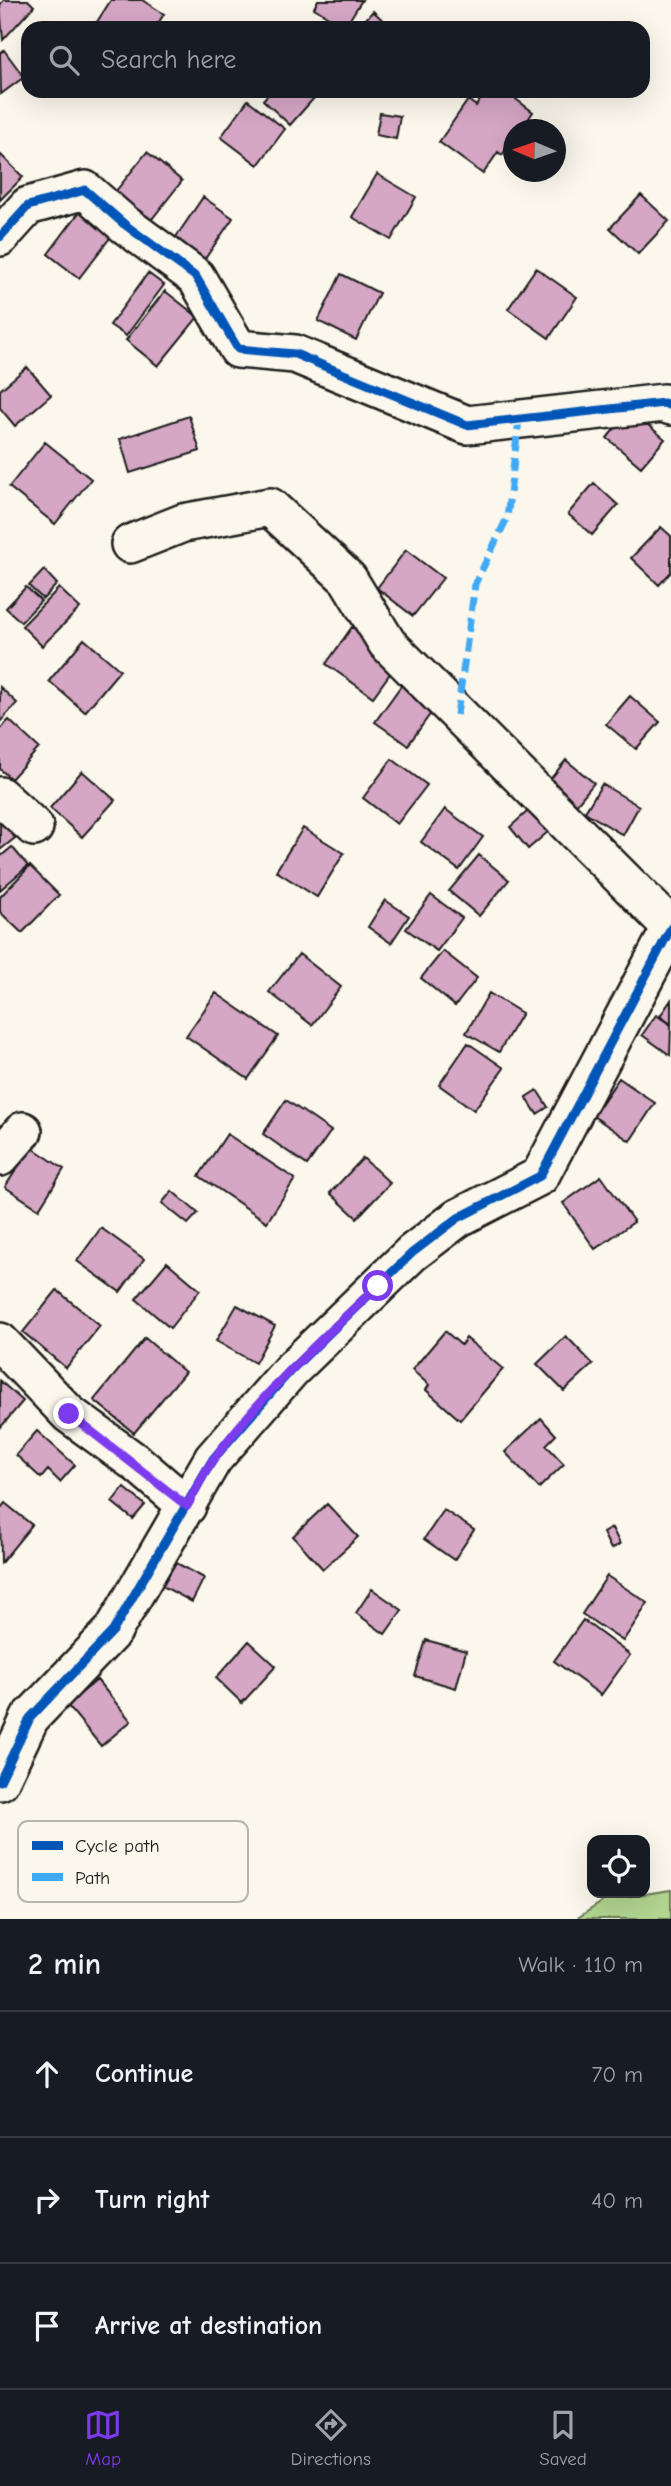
<!DOCTYPE html>
<meta charset="utf-8">
<style>
body{margin:0;font-family:"Comic Neue",sans-serif;background:#20242c;color:#f1f3f6}
.controls{position:absolute;right:21px;bottom:21px;display:grid;overflow:hidden;border-radius:14px;box-shadow:0 7px 28px #0002}
.controls button{width:63px;height:63px;display:grid;place-items:center;padding:0;border:0;border-bottom:2px solid #363941;background:#171b24;color:#f1f3f6;font:35px sans-serif}
.compass{position:absolute;left:503px;top:119px;width:63px;height:63px;border-radius:50%;background:#171b24;box-shadow:0 7px 28px #0002;rotate:272deg}
.stop{position:absolute;width:21px;height:21px;margin:-16px;border:5px solid #7c3aed;border-radius:50%;background:#fff}
.stop.end{background:#7c3aed;border-color:#fff;box-shadow:0 2px 7px #0008}
.list{margin:0;padding:0;list-style:none}
h2{display:flex;justify-content:space-between;align-items:center;height:91px;margin:0;padding:0 28px;font-size:30px}
h2 small{font-size:23px;font-weight:400;color:#9ea1a6}
.list li{display:grid;grid-template-columns:46px 1fr auto;gap:21px;align-items:center;box-sizing:border-box;height:126px;padding:0 28px;border-top:2px solid #363941}
.list b{display:block;font-size:26px;white-space:nowrap}
.list em{font-size:23px;font-style:normal;color:#9ea1a6}
.icon{flex:none;width:38px;height:38px;fill:none;stroke:currentColor;stroke-width:2;stroke-linecap:round;stroke-linejoin:round}
.map{position:relative;flex:none;width:671px;height:1919px;overflow:hidden}
.search{position:absolute;background:#171b24;box-shadow:0 7px 28px #0002;left:21px;right:21px;top:21px;height:77px;display:flex;align-items:center;gap:18px;box-sizing:border-box;padding:0 24px;border-radius:21px;color:#9ea1a6;font-size:26px}
.sheet{height:469px;background:#171b24}
nav{display:flex;justify-content:space-around;align-items:center;box-sizing:border-box;height:98px;border-top:2px solid #363941;background:#171b24;font-size:19px;color:#9ea1a6}
nav a{display:grid;justify-items:center;gap:4px}
nav .on{color:#7c3aed}
.map>svg:first-child{display:block}
.green{fill:#b2d590;stroke:#677856;stroke-width:2}
.building{fill:#d6a6c5;stroke:#1c1c1c;stroke-width:2}
.lines{fill:none;stroke-linecap:round;stroke-linejoin:round}
.minor-casing{stroke:#1c1c1c;stroke-width:42}
.minor{stroke:#fbf7ec;stroke-width:37}
.quiet{stroke:#3fa9f5;stroke-width:7;stroke-dasharray:14 7;stroke-linecap:butt}
.cycleway-casing{stroke:#fbf7ec;stroke-width:13}
.cycleway{stroke:#0057b8;stroke-width:9}
.route{stroke:#7c3aed;stroke-width:9}
.key{fill:#fbf7ec;stroke:#b8b5ae;stroke-width:2}
.key-label{font-size:19px;fill:#1c1c1c}
</style>
<div class="map">
<svg width="671" height="1919" viewBox="0 0 671 1919">
<rect width="100%" height="100%" fill="#fbf7ec"/>
<filter id="ink" filterUnits="userSpaceOnUse"><feTurbulence type="fractalNoise" baseFrequency=".0143" numOctaves="2"/><feDisplacementMap in="SourceGraphic" scale="14" xChannelSelector="R" yChannelSelector="G"/><feConvolveMatrix kernelMatrix="1 2 1 2 8 2 1 2 1" color-interpolation-filters="sRGB"/></filter>
<g filter="url(#ink)">
<path class="green" d="M 671,1890 L 671,1919 L 576,1919 L 605,1900 Z"/>
<path class="building" d="M 4,0 L 28,0 L 34,6 L 3,40 L 0,5 Z
M 111,0 L 142,0 L 164,14 L 155,28 L 93,28 Z
M 318,0 L 362,0 L 345,27 L 314,8 Z
M 373,11 L 389,26 L 387,28 L 358,28 Z
M 4,50 L 24,77 L 1,94 L 0,53 Z
M 271,91 L 306,91 L 314,98 L 290,125 L 263,100 Z
M 486,91 L 505,91 L 533,112 L 521,130 L 514,130 L 514,139 L 502,155 L 498,152 L 483,174 L 439,142 L 468,100 L 476,106 Z
M 248,100 L 285,129 L 258,165 L 221,137 Z
M 380,113 L 400,116 L 396,139 L 376,135 Z
M 147,152 L 182,181 L 148,224 L 112,196 Z
M 1,155 L 23,177 L 0,200 L 0,156 Z
M 377,174 L 416,197 L 391,240 L 352,217 Z
M 641,195 L 669,221 L 638,254 L 610,228 Z
M 203,197 L 233,218 L 200,266 L 170,246 Z
M 81,210 L 113,234 L 79,278 L 48,254 Z
M 536,268 L 577,297 L 549,338 L 508,309 Z
M 148,273 L 164,285 L 126,336 L 110,325 Z
M 341,274 L 379,293 L 356,340 L 318,321 Z
M 165,291 L 198,317 L 158,366 L 126,340 Z
M 27,367 L 51,395 L 15,426 L 0,408 L 0,390 Z
M 630,410 L 665,439 L 641,467 L 607,438 Z
M 189,416 L 200,451 L 130,473 L 120,439 Z
M 45,442 L 91,479 L 55,524 L 9,487 Z
M 594,483 L 618,505 L 592,535 L 568,514 Z
M 661,527 L 671,536 L 671,572 L 659,585 L 631,558 Z
M 406,550 L 443,578 L 413,616 L 377,588 Z
M 44,570 L 57,584 L 43,599 L 29,586 Z
M 26,587 L 41,601 L 21,622 L 6,608 Z
M 59,588 L 80,608 L 42,646 L 22,626 Z
M 352,627 L 399,661 L 373,697 L 326,664 Z
M 84,639 L 120,670 L 85,712 L 49,681 Z
M 403,683 L 436,706 L 408,745 L 375,722 Z
M 0,687 L 17,703 L 0,722 Z
M 630,696 L 660,722 L 636,749 L 606,724 Z
M 9,720 L 39,748 L 11,779 L 0,769 L 0,729 Z
M 392,759 L 427,785 L 397,824 L 363,798 Z
M 566,760 L 594,783 L 571,811 L 543,788 Z
M 82,771 L 115,800 L 82,837 L 50,808 Z
M 602,784 L 639,806 L 623,835 L 585,812 Z
M 537,803 L 556,825 L 528,849 L 510,827 Z
M 445,809 L 483,837 L 459,870 L 421,842 Z
M 0,819 L 15,838 L 0,850 Z
M 303,828 L 344,853 L 317,897 L 276,871 Z
M 12,847 L 28,866 L 0,890 L 0,857 Z
M 479,855 L 509,880 L 479,916 L 449,891 Z
M 30,866 L 59,895 L 22,933 L 0,912 L 0,897 Z
M 431,895 L 462,918 L 437,951 L 406,929 Z
M 385,900 L 409,916 L 391,943 L 368,927 Z
M 443,951 L 477,978 L 455,1006 L 421,978 Z
M 299,954 L 341,987 L 312,1025 L 269,992 Z
M 216,993 L 278,1036 L 248,1079 L 186,1036 Z
M 489,993 L 522,1013 L 499,1052 L 466,1033 Z
M 671,1000 L 671,1024 L 660,1016 Z
M 656,1015 L 671,1025 L 670,1055 L 642,1035 Z
M 468,1043 L 504,1068 L 474,1110 L 439,1085 Z
M 619,1078 L 655,1103 L 630,1141 L 593,1116 Z
M 537,1090 L 548,1107 L 537,1114 L 526,1097 Z
M 286,1100 L 331,1131 L 307,1165 L 263,1134 Z
M 227,1134 L 295,1179 L 267,1222 L 199,1176 Z
M 31,1147 L 64,1169 L 39,1209 L 5,1187 Z
M 363,1158 L 390,1183 L 357,1218 L 330,1193 Z
M 601,1176 L 634,1222 L 595,1249 L 563,1203 Z
M 172,1191 L 198,1213 L 188,1224 L 162,1203 Z
M 101,1228 L 144,1259 L 120,1292 L 77,1261 Z
M 167,1262 L 200,1290 L 170,1328 L 136,1299 Z
M 57,1290 L 100,1326 L 66,1368 L 23,1332 Z
M 237,1305 L 275,1326 L 255,1363 L 216,1341 Z
M 445,1331 L 461,1345 L 466,1338 L 503,1369 L 460,1420 L 426,1390 L 429,1385 L 412,1370 Z
M 566,1336 L 593,1364 L 564,1391 L 537,1364 Z
M 145,1338 L 185,1372 L 134,1433 L 94,1400 Z
M 0,1381 L 23,1401 L 0,1428 Z
M 541,1418 L 556,1435 L 546,1445 L 564,1464 L 539,1488 L 505,1452 Z
M 37,1431 L 75,1465 L 60,1482 L 48,1470 L 41,1478 L 16,1455 Z
M 124,1487 L 145,1505 L 133,1519 L 112,1502 Z
M 5,1503 L 32,1525 L 1,1563 L 0,1509 Z
M 327,1504 L 358,1537 L 323,1569 L 293,1536 Z
M 444,1510 L 474,1530 L 454,1560 L 424,1539 Z
M 612,1528 L 620,1544 L 611,1549 L 603,1533 Z
M 171,1560 L 204,1578 L 192,1602 L 159,1584 Z
M 607,1576 L 648,1603 L 623,1641 L 582,1614 Z
M 372,1589 L 402,1610 L 385,1634 L 356,1613 Z
M 583,1620 L 630,1655 L 601,1695 L 554,1661 Z
M 426,1640 L 466,1651 L 456,1688 L 415,1676 Z
M 249,1641 L 276,1666 L 242,1703 L 216,1678 Z
M 97,1680 L 131,1721 L 101,1746 L 67,1705 Z"/>
<g class="lines">
<g class="minor-casing">
<path id="minor" d="M 0,237 L 28,206 L 85,190 L 124,224 L 196,277 L 238,349 L 295,354 L 467,425 L 664,403 L 671,406
M 130,544 L 183,523 L 270,507 L 348,579 L 387,643 L 671,927
M 0,796 L 34,827
M 0,1157 L 23,1131
M 0,1342 L 69,1414 L 139,1465 L 187,1506
M 0,1781 L 30,1718 L 113,1631 L 213,1459 L 291,1370 L 412,1253 L 458,1218 L 540,1176 L 671,928"/>
</g>
<use href="#minor" class="minor"/>
<path class="quiet" d="M 457,715 L 475,584 L 507,518 L 519,420"/>
<g class="cycleway-casing">
<path id="cycleway" d="M 0,237 L 28,206 L 85,190 L 124,224 L 196,277 L 238,349 L 295,354 L 467,425 L 664,403 L 671,406
M 0,1781 L 30,1718 L 113,1631 L 213,1459 L 291,1370 L 412,1253 L 458,1218 L 540,1176 L 671,928"/>
</g>
<use href="#cycleway" class="cycleway"/>
</g>
</g>
<g class="lines" filter="url(#ink)">
<path class="route" d="M 69,1414 L 187,1506 C 196,1490 203,1473 214,1459 C 260,1395 321,1340 378,1286"/>
</g>
<rect x="18" y="1821" width="230" height="81" rx="10" class="key"/>
<rect x="32" y="1841" width="31" height="9" fill="#0057b8"/>
<rect x="32" y="1873" width="31" height="8" fill="#3fa9f5"/>
<g class="key-label">
<text x="75" y="1852">Cycle path</text>
<text x="75" y="1884">Path</text>
</g>
</svg>
<div class="controls">
<button><svg class="icon" aria-label="locate" viewBox="0 0 24 24"><circle cx="12" cy="12" r="6"/><path d="M12 2v4M12 18v4M2 12h4M18 12h4"/></svg></button>
</div>
<svg class="compass" viewBox="-18 -18 36 36"><path d="M0-13l5 13h-10z" fill="#e53935"/><path d="M0 13l5-13h-10z" fill="#9ea1a6"/></svg>
<div class="stop" style="left:378px;top:1286px"></div>
<div class="stop end" style="left:69px;top:1414px"></div>
<div class="search"><svg class="icon" aria-label="search" viewBox="0 0 24 24"><circle cx="10" cy="10" r="6"/><path d="M15 15l6 6"/></svg>Search here</div>
</div>
<section class="sheet">
<h2>2 min<small>Walk · 110 m</small></h2>
<ul class="list">
<li><svg class="icon" aria-label="ahead" viewBox="0 0 24 24"><path d="M12 20V5M6 11l6-6 6 6"/></svg><div><b>Continue</b></div><em>70 m</em></li>
<li><svg class="icon" aria-label="right" viewBox="0 0 24 24"><path d="M7 20v-9h11M14 6l5 5-5 5"/></svg><div><b>Turn right</b></div><em>40 m</em></li>
<li><svg class="icon" aria-label="arrive" viewBox="0 0 24 24"><path d="M6 21V4h12l-3 4 3 4H6"/></svg><div><b>Arrive at destination</b></div></li>
</ul>
</section>
<nav>
<a class="on"><svg class="icon" aria-label="map" viewBox="0 0 24 24"><path d="M3 6l6-2 6 2 6-2v14l-6 2-6-2-6 2zM9 4v14M15 6v14"/></svg>Map</a>
<a><svg class="icon" aria-label="directions" viewBox="0 0 24 24"><path d="M12 3l9 9-9 9-9-9zM9 14v-3h6M13 9l2 2-2 2"/></svg>Directions</a>
<a><svg class="icon" aria-label="saved" viewBox="0 0 24 24"><path d="M7 4h10v16l-5-4-5 4z"/></svg>Saved</a>
</nav>
